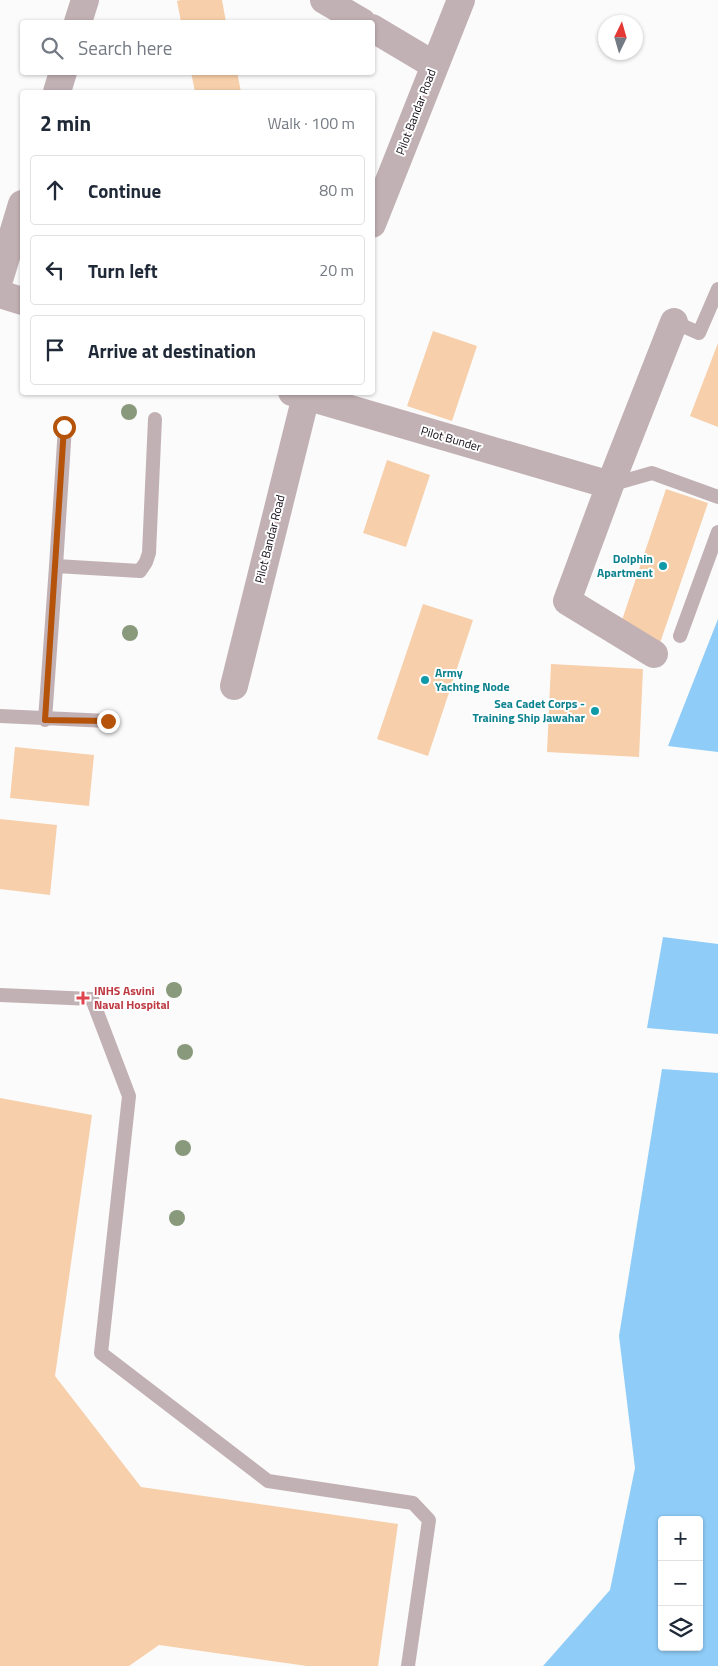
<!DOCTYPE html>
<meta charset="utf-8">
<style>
body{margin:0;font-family:"Titillium Web",sans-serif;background:#f6f6f7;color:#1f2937}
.controls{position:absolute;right:15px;bottom:15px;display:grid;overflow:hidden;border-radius:5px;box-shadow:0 1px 4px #0004}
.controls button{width:45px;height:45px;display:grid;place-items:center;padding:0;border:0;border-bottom:1px solid #e0e1e3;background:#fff;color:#1f2937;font:25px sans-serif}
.compass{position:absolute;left:598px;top:15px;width:45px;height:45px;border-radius:50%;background:#fff;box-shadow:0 1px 4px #0004;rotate:5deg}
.stop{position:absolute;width:15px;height:15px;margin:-11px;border:4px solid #b45309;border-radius:50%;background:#fff}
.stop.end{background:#b45309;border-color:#fff;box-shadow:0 1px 5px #0008}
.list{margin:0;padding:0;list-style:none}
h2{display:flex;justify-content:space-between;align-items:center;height:65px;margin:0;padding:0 20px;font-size:21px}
h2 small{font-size:16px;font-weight:400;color:#747a83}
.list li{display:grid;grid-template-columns:32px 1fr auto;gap:15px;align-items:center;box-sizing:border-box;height:70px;margin:0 10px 10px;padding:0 10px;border:1px solid #e0e1e3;border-radius:5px}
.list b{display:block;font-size:19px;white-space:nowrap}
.list em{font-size:16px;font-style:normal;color:#747a83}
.icon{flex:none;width:28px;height:28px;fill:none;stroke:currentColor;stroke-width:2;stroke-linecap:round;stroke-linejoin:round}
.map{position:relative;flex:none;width:718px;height:1666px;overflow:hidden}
.search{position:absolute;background:#fff;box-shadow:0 1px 4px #0004;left:20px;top:20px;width:355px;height:55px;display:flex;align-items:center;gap:12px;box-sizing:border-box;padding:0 18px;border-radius:5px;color:#747a83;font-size:19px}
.panel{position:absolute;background:#fff;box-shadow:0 1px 4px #0004;left:20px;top:90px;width:355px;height:305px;border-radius:5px}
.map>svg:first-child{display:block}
.water{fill:#8fccf8;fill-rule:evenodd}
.building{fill:#f7cfaa}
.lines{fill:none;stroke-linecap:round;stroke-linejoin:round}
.service{stroke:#c2b1b4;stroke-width:14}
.minor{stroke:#c2b1b4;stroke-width:28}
.tertiary{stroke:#c2b1b4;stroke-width:28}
.tree{fill:#89997c}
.route{stroke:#b45309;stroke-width:6}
.culture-dot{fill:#0f9aa8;stroke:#fff;stroke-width:2}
.health-dot{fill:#e0444e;stroke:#fff;stroke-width:2}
.labels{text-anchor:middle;stroke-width:4;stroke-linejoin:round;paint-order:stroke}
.street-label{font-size:12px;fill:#110a14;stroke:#fff}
.culture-label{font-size:12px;font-weight:bold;fill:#0d838f;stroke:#fff;text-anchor:end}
.health-label{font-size:12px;font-weight:bold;fill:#be3a42;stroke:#fff;text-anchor:start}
</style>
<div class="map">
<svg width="718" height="1666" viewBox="0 0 718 1666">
<rect width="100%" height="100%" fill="#fbfbfb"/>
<path class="water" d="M 718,619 L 718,752 L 668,746 Z
M 663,937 L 718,944 L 718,1034 L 647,1028 Z
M 662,1069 L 718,1073 L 718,1666 L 543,1666 L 610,1590 L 635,1468 L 619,1336 ZM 662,1520 L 699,1520 L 699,1647 L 662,1647 Z"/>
<path class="building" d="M 181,0 L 222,0 L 226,22 L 181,22 L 177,1 Z
M 191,72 L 237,72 L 241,92 L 195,92 Z
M 433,331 L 477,346 L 452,421 L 407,406 Z
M 718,343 L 718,427 L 690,416 Z
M 387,460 L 430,475 L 406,547 L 363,533 Z
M 666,489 L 708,503 L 660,643 L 619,629 Z
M 423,604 L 473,620 L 428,756 L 377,739 Z
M 551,664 L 643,669 L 639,757 L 547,752 Z
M 15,747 L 94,755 L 89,806 L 10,798 Z
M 0,819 L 57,825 L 50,895 L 0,889 Z
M 0,1098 L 92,1115 L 55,1376 L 141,1487 L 398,1524 L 378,1666 L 307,1666 L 159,1645 L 129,1666 L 0,1666 Z"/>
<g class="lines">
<path class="service" d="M 674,322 L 699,333 L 718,289
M 610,485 L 652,473 L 718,497
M 56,566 L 65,427
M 680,636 L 718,532
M 0,716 L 108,721
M 45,720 L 56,566 L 140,571 L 146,562 L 149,553 L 155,419
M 0,995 L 92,999 L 129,1096 L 101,1353 L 268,1481 L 413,1503 L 429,1520 L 408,1666"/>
<path class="minor" d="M 324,0 L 362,22
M 372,28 L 434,65
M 372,224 L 461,0
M 0,294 L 22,301
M 292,392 L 610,485
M 654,654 L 567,601 L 610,485 L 674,322
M 234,686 L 307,392"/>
<path class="tertiary" d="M 78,22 L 85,0
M 57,92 L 63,72
M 0,277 L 22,204"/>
</g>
<g class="tree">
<circle cx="129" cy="412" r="8"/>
<circle cx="130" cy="633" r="8"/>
<circle cx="174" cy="990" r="8"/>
<circle cx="185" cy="1052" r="8"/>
<circle cx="183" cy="1148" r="8"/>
<circle cx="177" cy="1218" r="8"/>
</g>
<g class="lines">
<path class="route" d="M 64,427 L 45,720 L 108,721"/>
</g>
<g class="culture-dot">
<circle cx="663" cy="566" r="5"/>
<circle cx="425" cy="680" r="5"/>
<circle cx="595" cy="711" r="5"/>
</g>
<path class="health-dot" d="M80.5 990.5h5v5h5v5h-5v5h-5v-5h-5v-5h5z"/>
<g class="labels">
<g class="street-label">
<text transform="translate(416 112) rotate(-69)" y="4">Pilot Bandar Road</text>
<text transform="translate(451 439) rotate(16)" y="4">Pilot Bunder</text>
<text transform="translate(270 539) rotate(-76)" y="4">Pilot Bandar Road</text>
</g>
<g class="culture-label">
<text x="653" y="563">Dolphin<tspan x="653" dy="14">Apartment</tspan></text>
<text x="435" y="677" text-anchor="start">Army<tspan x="435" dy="14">Yachting Node</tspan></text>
<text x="585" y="708">Sea Cadet Corps -<tspan x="585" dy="14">Training Ship Jawahar</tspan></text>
</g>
<g class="health-label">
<text x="94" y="995">INHS Asvini<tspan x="94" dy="14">Naval Hospital</tspan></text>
</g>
</g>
</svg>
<div class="controls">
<button>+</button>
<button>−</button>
<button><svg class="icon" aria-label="layers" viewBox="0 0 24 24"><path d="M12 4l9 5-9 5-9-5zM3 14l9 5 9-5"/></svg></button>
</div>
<svg class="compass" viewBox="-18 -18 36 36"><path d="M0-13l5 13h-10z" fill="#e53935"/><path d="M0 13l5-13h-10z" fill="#747a83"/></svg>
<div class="stop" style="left:64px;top:427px"></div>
<div class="stop end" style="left:108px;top:721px"></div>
<div class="search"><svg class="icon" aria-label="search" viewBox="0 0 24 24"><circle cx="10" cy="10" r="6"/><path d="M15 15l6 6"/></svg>Search here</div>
<section class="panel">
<h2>2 min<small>Walk · 100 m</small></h2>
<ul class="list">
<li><svg class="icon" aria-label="ahead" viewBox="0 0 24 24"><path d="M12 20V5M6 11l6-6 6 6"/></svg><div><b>Continue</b></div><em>80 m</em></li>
<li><svg class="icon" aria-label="left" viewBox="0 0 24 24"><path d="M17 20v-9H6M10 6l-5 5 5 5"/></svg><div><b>Turn left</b></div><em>20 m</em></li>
<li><svg class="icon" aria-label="arrive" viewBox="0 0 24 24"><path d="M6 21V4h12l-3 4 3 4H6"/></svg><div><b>Arrive at destination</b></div></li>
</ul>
</section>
</div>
